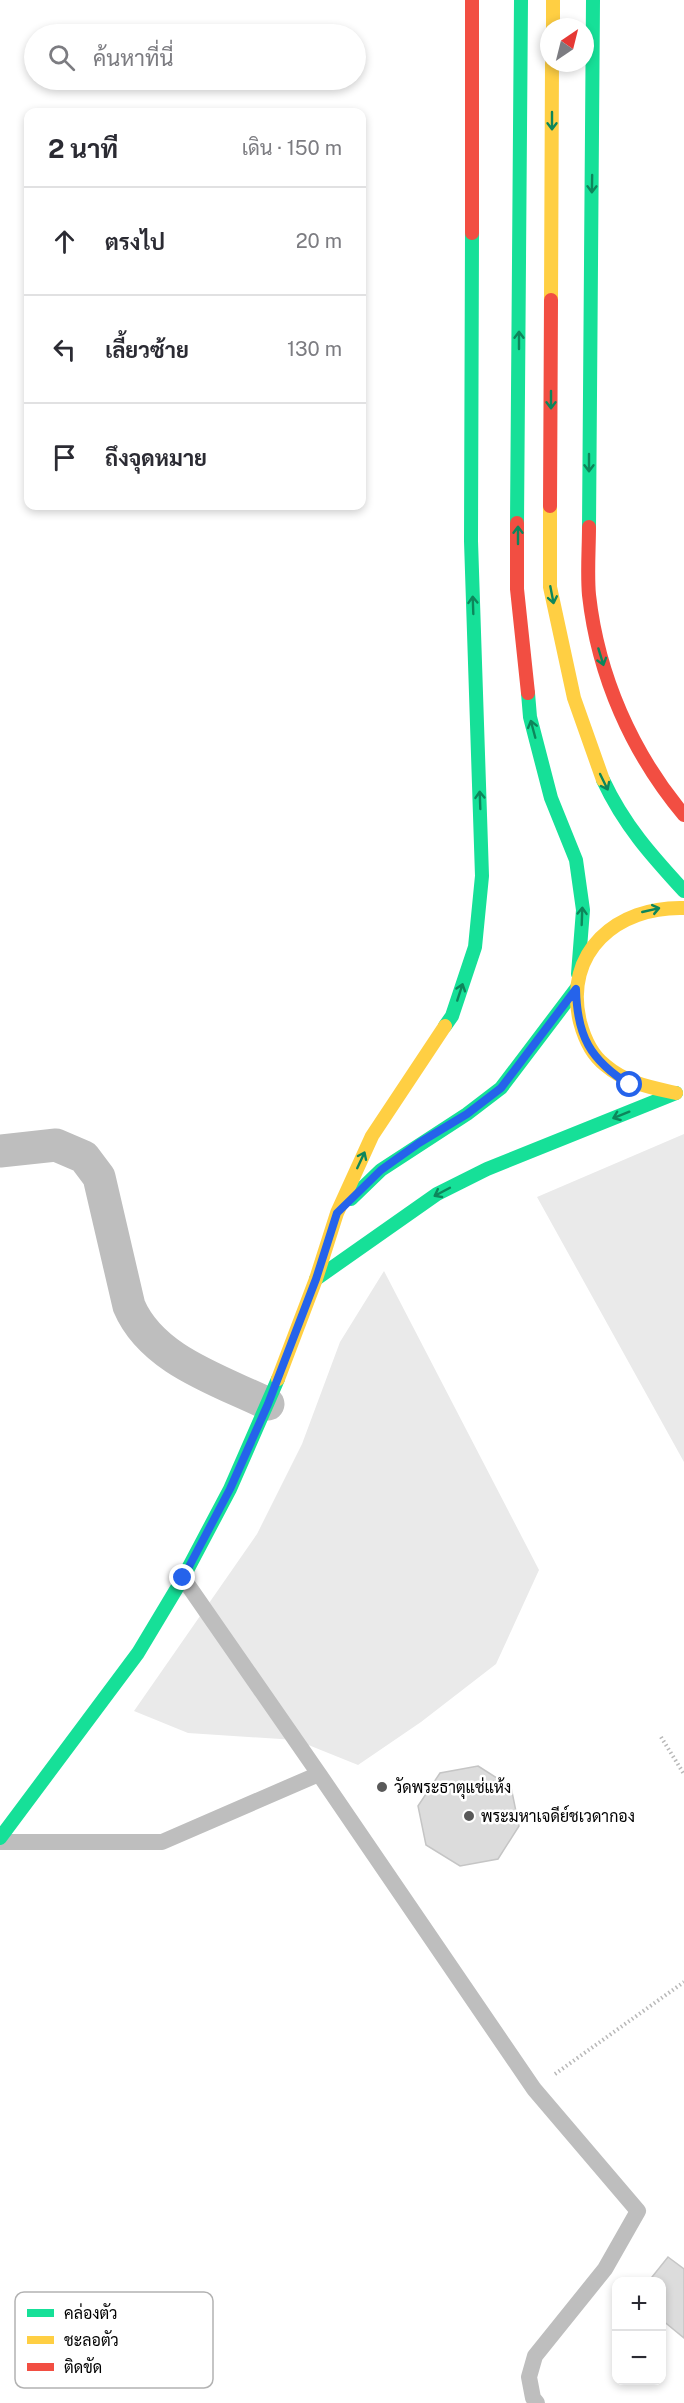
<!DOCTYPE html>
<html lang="th">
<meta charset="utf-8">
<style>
body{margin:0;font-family:"Public Sans",Sarabun,sans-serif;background:#f2f2f3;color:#2b2b33}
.controls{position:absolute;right:18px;bottom:18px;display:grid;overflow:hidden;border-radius:12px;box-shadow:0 3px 9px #0003}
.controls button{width:54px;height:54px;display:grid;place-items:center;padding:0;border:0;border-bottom:2px solid #e1e1e2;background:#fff;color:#2b2b33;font:30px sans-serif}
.compass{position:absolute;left:540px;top:18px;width:54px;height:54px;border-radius:50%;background:#fff;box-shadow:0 3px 9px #0003;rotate:35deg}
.stop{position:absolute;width:18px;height:18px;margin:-14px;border:4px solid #2563eb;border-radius:50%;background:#fff}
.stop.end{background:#2563eb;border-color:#fff;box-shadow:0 2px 6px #0008}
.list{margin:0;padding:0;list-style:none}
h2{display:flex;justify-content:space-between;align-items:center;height:78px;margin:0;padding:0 24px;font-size:26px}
h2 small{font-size:20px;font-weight:400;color:#7c7c81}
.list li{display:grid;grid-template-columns:39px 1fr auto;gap:18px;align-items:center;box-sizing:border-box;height:108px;padding:0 24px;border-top:2px solid #e1e1e2}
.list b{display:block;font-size:22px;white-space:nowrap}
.list em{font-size:20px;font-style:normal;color:#7c7c81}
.icon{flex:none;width:33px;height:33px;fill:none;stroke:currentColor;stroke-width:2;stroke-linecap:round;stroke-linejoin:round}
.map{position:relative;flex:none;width:684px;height:2403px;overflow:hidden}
.search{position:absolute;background:#fff;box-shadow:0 3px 9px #0003;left:24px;top:24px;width:342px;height:66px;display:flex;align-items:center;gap:15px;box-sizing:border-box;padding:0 21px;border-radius:33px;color:#7c7c81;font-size:22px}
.panel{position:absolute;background:#fff;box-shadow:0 3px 9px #0003;left:24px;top:108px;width:342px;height:402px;border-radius:12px}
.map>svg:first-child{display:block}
.green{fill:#eaeaea}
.building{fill:#dcdcdc;stroke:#c5c5c5;stroke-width:1.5}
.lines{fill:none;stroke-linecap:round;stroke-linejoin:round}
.path{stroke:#b8b8b8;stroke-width:4;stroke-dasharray:1.5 3;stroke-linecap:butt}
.lane{stroke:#bebebe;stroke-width:16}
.street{stroke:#bebebe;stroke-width:33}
.fast{stroke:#16e098;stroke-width:14}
.slow{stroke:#ffcf43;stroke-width:14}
.jam{stroke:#f24e42;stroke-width:14}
.oneway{stroke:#0d865b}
.route{stroke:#2563eb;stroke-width:8}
.poi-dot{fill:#595959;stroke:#fff;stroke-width:2}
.labels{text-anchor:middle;stroke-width:5;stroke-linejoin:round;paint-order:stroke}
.poi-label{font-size:16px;fill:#000;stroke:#fff;text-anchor:start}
.key{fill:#fff;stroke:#b2b2b2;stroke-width:1.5}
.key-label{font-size:16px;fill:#000}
</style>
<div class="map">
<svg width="684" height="2403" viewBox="0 0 684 2403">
<rect width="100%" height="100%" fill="#fff"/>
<path class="green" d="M 684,1134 L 684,1462 L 537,1197 Z
M 384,1271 L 539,1570 L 496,1664 L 421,1722 L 358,1765 L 296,1740 L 188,1733 L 134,1711 L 257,1534 L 302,1444 L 340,1342 Z"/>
<path class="building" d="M 478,1766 L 511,1787 L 519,1826 L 498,1859 L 460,1866 L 426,1845 L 418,1806 L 440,1773 Z
M 668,2257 L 684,2269 L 684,2338 L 662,2320 L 662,2282 L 648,2282 Z"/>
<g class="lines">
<path class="path" d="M 661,1737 L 684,1774
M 555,2074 L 684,1982"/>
<path class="lane" d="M 183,1578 L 319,1774
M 0,1842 L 162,1842 L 319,1774 L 534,2089 L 638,2211 L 605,2269 L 535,2356 L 529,2377 L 533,2398 L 537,2403"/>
<path class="street" d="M 0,1151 L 56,1145 L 84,1157 L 99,1177 L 129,1306 C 152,1360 219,1380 268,1404"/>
<path class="fast" d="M 517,523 L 521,0
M 589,527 L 593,0
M 528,693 L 530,717 L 551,798 L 576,860 L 583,910 L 578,974
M 603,780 C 624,825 651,855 684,891
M 445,1026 L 452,1016 L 475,947 L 482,876 L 471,541 L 472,233
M 351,1199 L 381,1170 L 467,1114 L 501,1088 L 576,989
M 316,1279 L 437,1194 L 487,1169 L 676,1093
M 0,1838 L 138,1653 L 183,1578 L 230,1489 L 278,1379"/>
<path class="slow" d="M 553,0 L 553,27
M 551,300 L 552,63
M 550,506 L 550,587 L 574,698 L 603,780
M 676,1093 C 649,1087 626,1083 605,1065 C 592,1055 584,1037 580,1022 C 563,952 617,906 684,908
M 278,1379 L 316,1279 L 337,1213 L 372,1136 L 445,1026"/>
<path class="jam" d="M 472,233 L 472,0
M 550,506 L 551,300
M 517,523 L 517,589 L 528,693
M 589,527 C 589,549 587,573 589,595 C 598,676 632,753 684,815"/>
</g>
<defs><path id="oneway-shaft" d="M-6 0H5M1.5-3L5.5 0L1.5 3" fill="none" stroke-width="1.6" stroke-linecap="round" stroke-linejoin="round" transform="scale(1.5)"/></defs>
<g class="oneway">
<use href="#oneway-shaft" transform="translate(552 121) rotate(90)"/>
<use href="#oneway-shaft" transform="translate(592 184) rotate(91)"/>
<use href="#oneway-shaft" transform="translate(519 340) rotate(-90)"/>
<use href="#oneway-shaft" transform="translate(551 400) rotate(90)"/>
<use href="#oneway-shaft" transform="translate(589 463) rotate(90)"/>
<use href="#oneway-shaft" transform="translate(518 535) rotate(-90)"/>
<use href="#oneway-shaft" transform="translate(552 595) rotate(79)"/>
<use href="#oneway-shaft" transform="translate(473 605) rotate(-92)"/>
<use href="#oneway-shaft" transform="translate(601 657) rotate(73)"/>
<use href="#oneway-shaft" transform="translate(533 729) rotate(-105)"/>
<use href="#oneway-shaft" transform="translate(604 782) rotate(64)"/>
<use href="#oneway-shaft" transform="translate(480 800) rotate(-92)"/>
<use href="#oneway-shaft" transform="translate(651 910) rotate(-13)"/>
<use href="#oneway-shaft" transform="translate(582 916) rotate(-88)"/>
<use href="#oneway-shaft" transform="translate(460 992) rotate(-72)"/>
<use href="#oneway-shaft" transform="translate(621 1115) rotate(158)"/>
<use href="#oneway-shaft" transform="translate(361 1160) rotate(-65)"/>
<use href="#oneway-shaft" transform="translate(442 1192) rotate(152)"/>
</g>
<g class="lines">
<path class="route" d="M 183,1578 L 230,1489 L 268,1404 L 316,1279 L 337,1213 L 381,1170 L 419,1143 L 467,1114 L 501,1088 L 576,989 C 577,1036 590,1060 630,1085"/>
</g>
<g class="poi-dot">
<circle cx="382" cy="1787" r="6"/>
<circle cx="469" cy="1816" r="6"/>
</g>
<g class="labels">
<g class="poi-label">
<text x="394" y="1793">วัดพระธาตุแช่แห้ง</text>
<text x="481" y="1822">พระมหาเจดีย์ชเวดากอง</text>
</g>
</g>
<rect x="15" y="2292" width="198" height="96" rx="9" class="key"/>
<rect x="27" y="2309" width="27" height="8" fill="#16e098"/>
<rect x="27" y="2336" width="27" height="8" fill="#ffcf43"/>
<rect x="27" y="2363" width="27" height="8" fill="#f24e42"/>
<g class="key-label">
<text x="64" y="2319">คล่องตัว</text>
<text x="64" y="2346">ชะลอตัว</text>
<text x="64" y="2373">ติดขัด</text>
</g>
</svg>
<div class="controls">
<button>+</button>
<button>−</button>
</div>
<svg class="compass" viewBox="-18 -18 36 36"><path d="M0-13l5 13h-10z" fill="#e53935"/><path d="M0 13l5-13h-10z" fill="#7c7c81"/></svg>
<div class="stop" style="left:630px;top:1085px"></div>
<div class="stop end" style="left:183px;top:1578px"></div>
<div class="search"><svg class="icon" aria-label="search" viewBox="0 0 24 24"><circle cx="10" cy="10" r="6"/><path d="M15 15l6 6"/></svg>ค้นหาที่นี่</div>
<section class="panel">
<h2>2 นาที<small>เดิน · 150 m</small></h2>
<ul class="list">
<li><svg class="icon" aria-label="ahead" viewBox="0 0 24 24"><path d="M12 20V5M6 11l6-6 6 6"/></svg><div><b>ตรงไป</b></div><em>20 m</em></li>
<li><svg class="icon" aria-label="left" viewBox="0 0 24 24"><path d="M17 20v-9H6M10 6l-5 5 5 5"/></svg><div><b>เลี้ยวซ้าย</b></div><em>130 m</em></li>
<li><svg class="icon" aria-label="arrive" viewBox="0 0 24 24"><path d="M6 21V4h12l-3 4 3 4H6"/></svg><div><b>ถึงจุดหมาย</b></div></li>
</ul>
</section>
</div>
